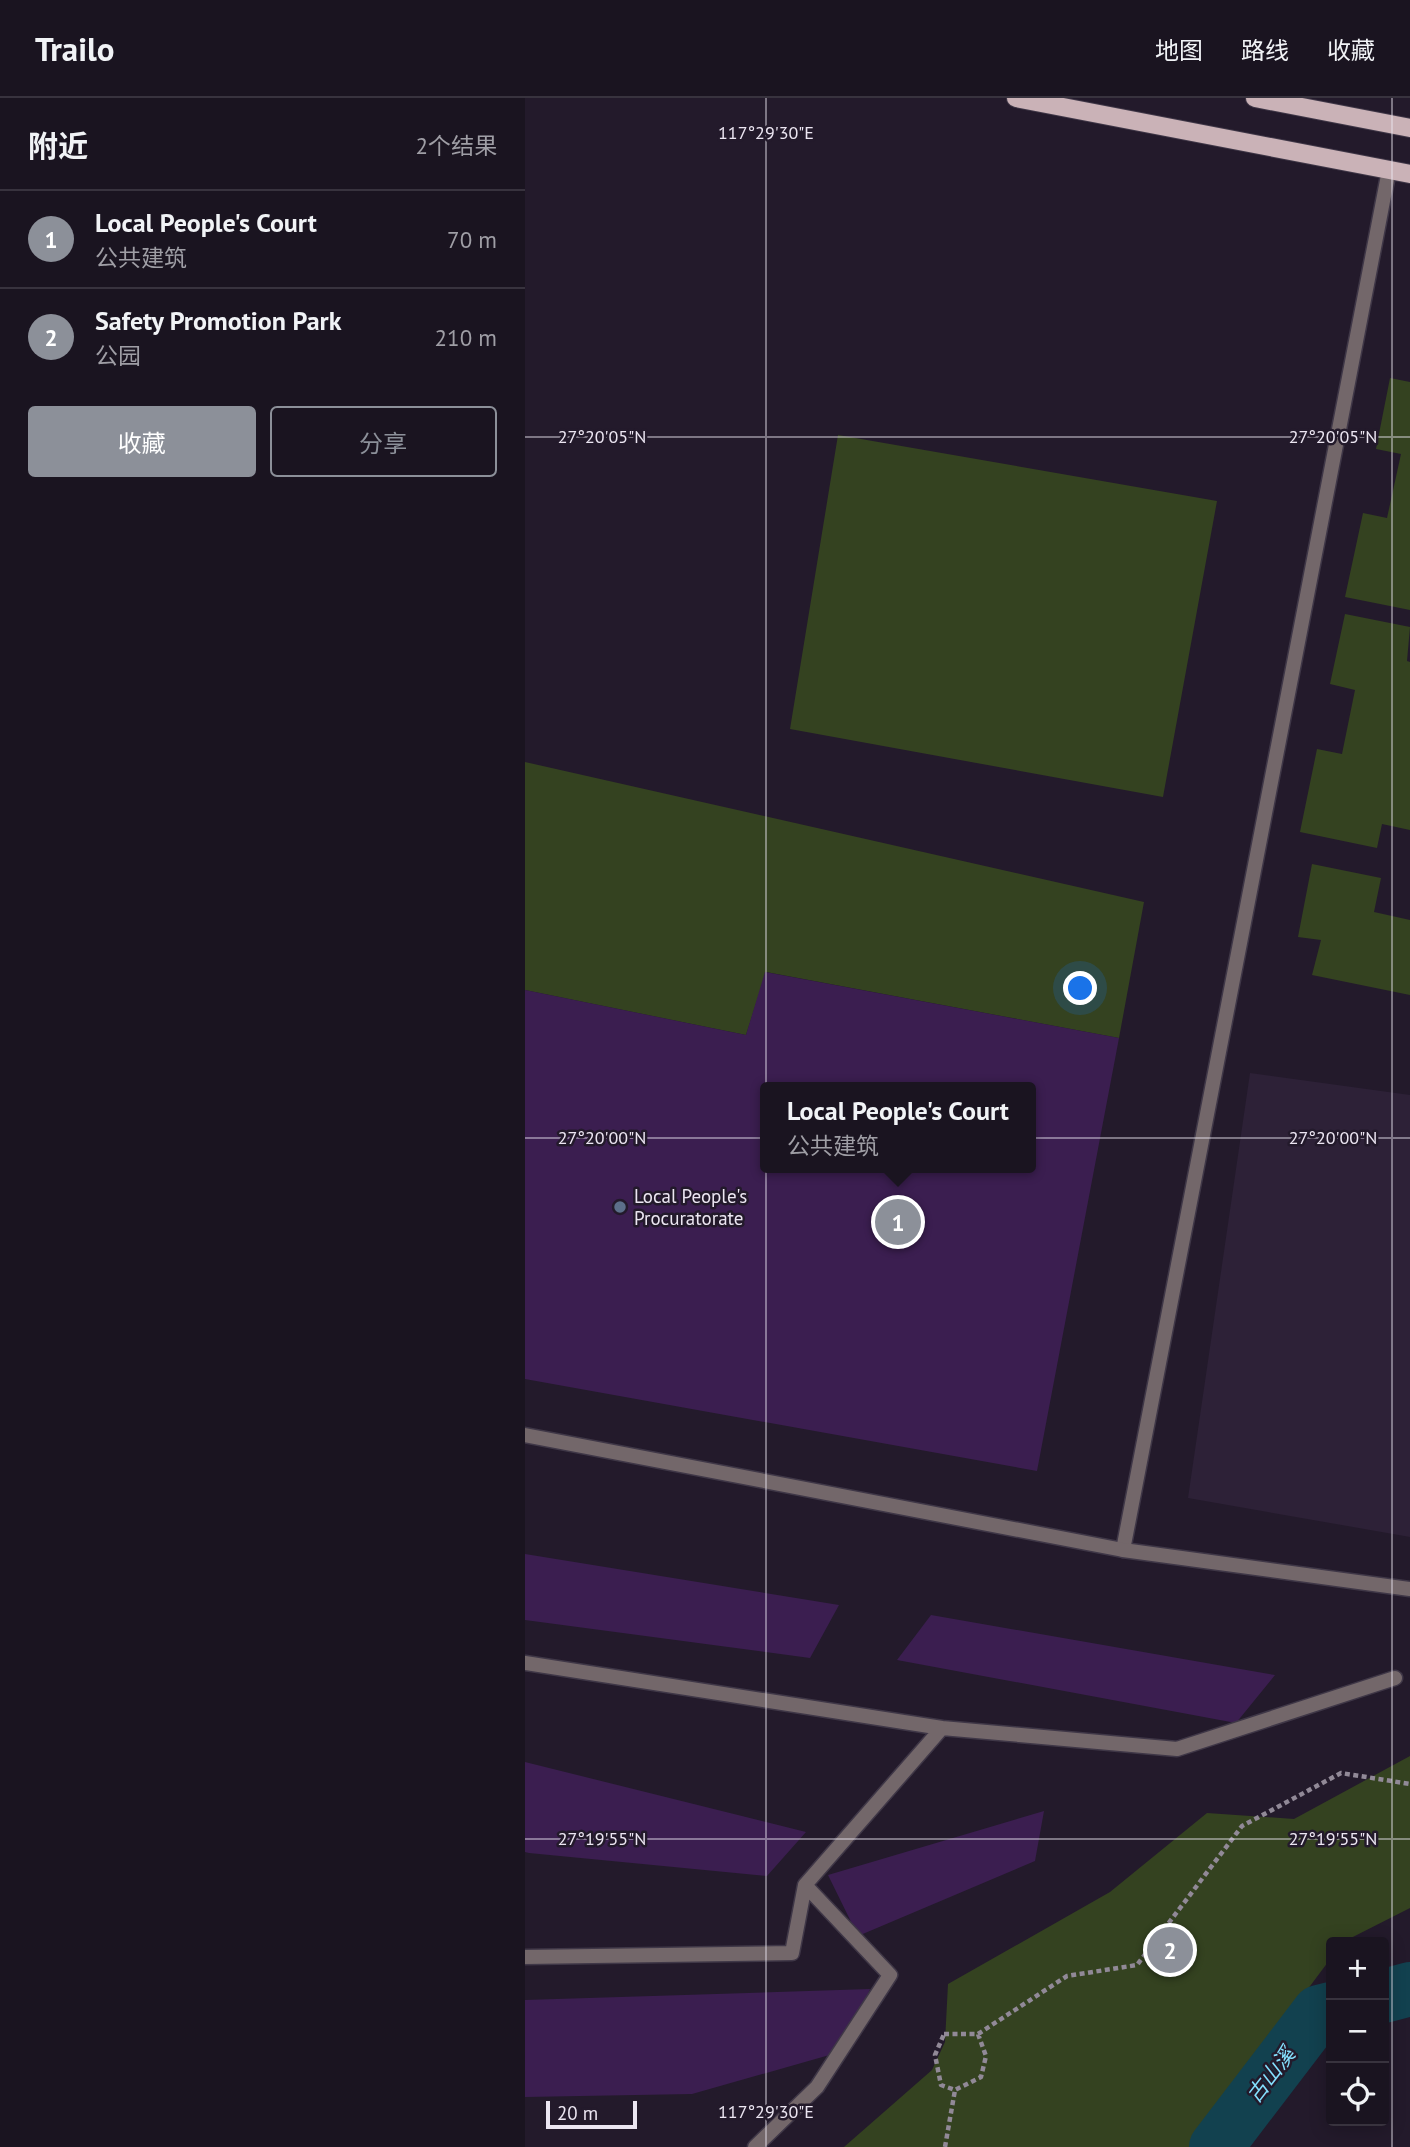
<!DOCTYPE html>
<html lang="zh">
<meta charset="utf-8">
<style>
body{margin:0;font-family:"PT Sans","Noto Sans SC",sans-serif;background:#231d29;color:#f1f3f6}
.controls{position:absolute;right:21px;bottom:21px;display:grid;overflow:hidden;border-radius:7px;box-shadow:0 4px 18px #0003}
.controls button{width:63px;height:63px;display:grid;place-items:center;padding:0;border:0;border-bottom:2px solid #38333e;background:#1a1420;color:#f1f3f6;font:35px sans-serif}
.scale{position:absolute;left:21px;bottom:18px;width:91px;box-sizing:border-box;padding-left:7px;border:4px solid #ece6f2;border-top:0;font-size:19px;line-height:24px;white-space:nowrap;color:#ece6f2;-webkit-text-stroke:5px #231a2b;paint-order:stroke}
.you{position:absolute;left:556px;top:891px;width:24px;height:24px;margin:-18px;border:5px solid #fff;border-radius:50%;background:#1a73e8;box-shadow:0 0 0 10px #1a73e833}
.badge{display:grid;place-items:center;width:46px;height:46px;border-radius:50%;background:#8c9099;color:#fff;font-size:23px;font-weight:700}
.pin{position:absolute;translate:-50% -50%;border:4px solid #fff;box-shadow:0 2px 7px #0006}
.popup{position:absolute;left:235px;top:984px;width:276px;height:91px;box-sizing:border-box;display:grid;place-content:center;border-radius:7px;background:#1a1420;filter:drop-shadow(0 2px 5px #0005);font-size:23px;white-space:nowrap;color:#9f9ea5}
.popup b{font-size:26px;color:#f1f3f6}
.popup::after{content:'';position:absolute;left:50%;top:100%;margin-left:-14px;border:14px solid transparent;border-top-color:#1a1420}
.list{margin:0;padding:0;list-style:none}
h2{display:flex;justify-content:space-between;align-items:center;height:91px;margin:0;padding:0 28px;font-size:30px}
h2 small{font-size:23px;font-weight:400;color:#9f9ea5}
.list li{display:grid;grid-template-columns:46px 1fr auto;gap:21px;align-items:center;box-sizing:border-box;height:98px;padding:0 28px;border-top:2px solid #38333e}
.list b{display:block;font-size:26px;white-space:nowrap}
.list p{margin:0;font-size:23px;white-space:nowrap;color:#9f9ea5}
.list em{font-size:23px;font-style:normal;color:#9f9ea5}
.actions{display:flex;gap:14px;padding:21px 28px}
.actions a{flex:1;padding:16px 0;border:2px solid #8c9099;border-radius:7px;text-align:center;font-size:24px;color:#8c9099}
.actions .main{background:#8c9099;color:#fff}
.icon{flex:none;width:38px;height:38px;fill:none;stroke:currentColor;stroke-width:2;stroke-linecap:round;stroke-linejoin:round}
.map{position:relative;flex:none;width:885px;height:2049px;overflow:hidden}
header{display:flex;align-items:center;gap:42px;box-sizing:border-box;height:98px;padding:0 35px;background:#1a1420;border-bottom:2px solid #38333e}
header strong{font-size:33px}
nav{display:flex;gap:38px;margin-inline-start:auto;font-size:24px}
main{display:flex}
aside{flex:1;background:#1a1420}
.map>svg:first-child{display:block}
.built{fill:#2d2137}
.green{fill:#344220}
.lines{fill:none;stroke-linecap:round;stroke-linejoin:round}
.river{stroke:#12414f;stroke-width:54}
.building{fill:#3b1e50;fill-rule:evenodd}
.minor-casing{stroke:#3f3747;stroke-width:17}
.tertiary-casing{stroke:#3f3747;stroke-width:17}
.primary-casing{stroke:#3f3747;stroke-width:20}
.path{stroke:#918997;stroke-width:4.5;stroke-dasharray:5 3.5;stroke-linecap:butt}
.minor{stroke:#73676a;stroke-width:14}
.tertiary{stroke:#73676a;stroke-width:14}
.primary{stroke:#cab2b7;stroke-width:18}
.ticks{fill:none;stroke:#ece6f2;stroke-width:2;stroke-opacity:0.45}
.service-dot{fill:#5c6f8a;stroke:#231a2b;stroke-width:2.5}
.labels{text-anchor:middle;stroke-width:5;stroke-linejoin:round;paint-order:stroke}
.poi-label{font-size:19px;fill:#ece6f2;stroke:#231a2b;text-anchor:start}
.water-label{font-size:21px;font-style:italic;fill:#84e0fe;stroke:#231a2b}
.ticks-label{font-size:18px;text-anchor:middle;fill:#ece6f2;stroke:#231a2b;stroke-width:5;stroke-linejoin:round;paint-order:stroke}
</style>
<header>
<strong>Trailo</strong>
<nav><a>地图</a><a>路线</a><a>收藏</a></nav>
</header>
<main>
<aside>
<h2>附近<small>2个结果</small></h2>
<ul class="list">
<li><span class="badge">1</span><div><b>Local People's Court</b><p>公共建筑</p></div><em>70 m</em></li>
<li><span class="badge">2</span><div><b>Safety Promotion Park</b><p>公园</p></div><em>210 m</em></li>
</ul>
<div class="actions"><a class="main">收藏</a><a>分享</a></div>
</aside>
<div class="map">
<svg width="885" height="2049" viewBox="0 0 885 2049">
<rect width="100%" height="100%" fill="#231a2b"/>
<path class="built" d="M 725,975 L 885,997 L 885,1439 L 663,1400 Z"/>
<path class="green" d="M 865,280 L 885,284 L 885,512 L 820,499 L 838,415 L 862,420 L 876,356 L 851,351 Z
M 313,337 L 692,403 L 638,699 L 265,631 Z
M 820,516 L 885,529 L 882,563 L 885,564 L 885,732 L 857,726 L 852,750 L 775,734 L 792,651 L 817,656 L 830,592 L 805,586 Z
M 0,664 L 619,804 L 594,940 L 241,874 L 221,937 L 0,892 Z
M 787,766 L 856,780 L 849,814 L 885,822 L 885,897 L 787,877 L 796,842 L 773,839 Z
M 885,1658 L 885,1810 L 818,1844 L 806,1844 L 806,1860 L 665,2049 L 319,2049 L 407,1972 L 420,1944 L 423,1886 L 585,1794 L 682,1715 L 769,1721 Z"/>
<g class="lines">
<path class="river" d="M 859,1898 L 885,1891
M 691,2049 L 794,1914 L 806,1911"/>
</g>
<path class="building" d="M 240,874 L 594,940 L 512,1373 L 0,1281 L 0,892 L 221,937 ZM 240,989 L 506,989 L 506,1070 L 240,1070 Z
M 0,1456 L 314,1507 L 285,1560 L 0,1522 Z
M 406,1517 L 750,1577 L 711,1625 L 372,1562 Z
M 0,1664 L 281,1734 L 242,1778 L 4,1755 L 0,1754 Z
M 519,1713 L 510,1763 L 333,1838 L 303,1777 Z
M 345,1891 L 322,1952 L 167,1996 L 0,1999 L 0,1902 Z"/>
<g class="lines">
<g class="minor-casing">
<path id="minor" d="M 598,1452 L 864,72
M 0,1565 L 417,1630
M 0,1859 L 267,1855 L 280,1787
M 230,2049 L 292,1989 L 365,1877 L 280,1787 L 417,1630 L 652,1651 L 870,1580"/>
</g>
<g class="tertiary-casing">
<path id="tertiary" d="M 0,1337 L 598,1452 L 885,1491"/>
</g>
<g class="primary-casing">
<path id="primary" d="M 491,0 L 885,76
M 730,0 L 885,30"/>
</g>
<path class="path" d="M 419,1936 L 453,1936 L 461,1958 L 456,1979 L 430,1992 L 416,1987 L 410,1957 Z
M 453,1936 L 542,1878 L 612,1867 L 717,1728 L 816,1675 L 885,1686
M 420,2049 L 430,1992"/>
<use href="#minor" class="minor"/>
<use href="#tertiary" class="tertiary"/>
<use href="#primary" class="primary"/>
</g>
<path class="ticks" d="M 241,0 L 241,2049M 867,0 L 867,2049M 0,339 L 885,339M 0,1040 L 885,1040M 0,1741 L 885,1741"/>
<circle class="service-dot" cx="95" cy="1109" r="7"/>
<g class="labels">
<g class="poi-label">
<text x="109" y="1105">Local People's<tspan x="109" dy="22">Procuratorate</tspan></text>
</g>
<g class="water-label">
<text transform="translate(746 1977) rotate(-52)" y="7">古山溪</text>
</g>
</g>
<g class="ticks-label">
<text x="241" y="41">117°29'30"E</text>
<text x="77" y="345">27°20'05"N</text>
<text x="808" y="345">27°20'05"N</text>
<text x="77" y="1046">27°20'00"N</text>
<text x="808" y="1046">27°20'00"N</text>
<text x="77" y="1747">27°19'55"N</text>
<text x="808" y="1747">27°19'55"N</text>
<text x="241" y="2020">117°29'30"E</text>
</g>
</svg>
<div class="controls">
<button>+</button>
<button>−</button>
<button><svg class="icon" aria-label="locate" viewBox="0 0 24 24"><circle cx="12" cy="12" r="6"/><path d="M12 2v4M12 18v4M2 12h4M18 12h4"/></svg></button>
</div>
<div class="scale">20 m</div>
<div class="you"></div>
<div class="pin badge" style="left:373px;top:1124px">1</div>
<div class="popup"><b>Local People's Court</b>公共建筑</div>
<div class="pin badge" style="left:645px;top:1852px">2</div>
</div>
</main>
